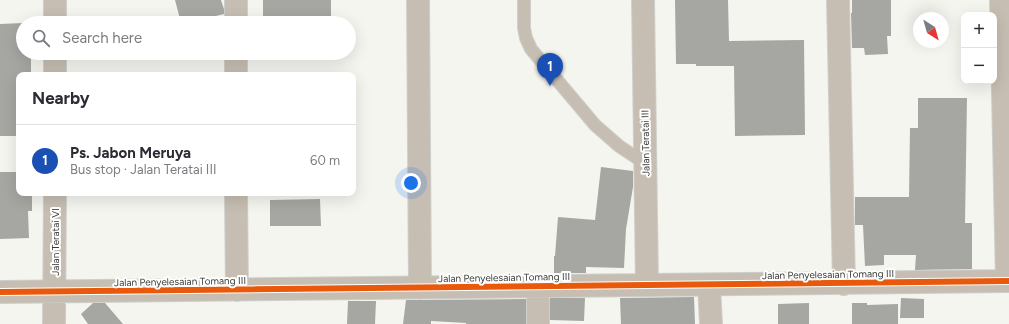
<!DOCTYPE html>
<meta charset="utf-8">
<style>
body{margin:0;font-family:Figtree,sans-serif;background:#f7f7f7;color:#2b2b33}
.controls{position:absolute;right:12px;top:12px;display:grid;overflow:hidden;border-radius:8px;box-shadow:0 4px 16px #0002}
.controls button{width:36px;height:36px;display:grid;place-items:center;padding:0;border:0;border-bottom:1px solid #e1e1e2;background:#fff;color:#2b2b33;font:20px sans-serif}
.compass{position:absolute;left:913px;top:12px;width:36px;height:36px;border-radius:50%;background:#fff;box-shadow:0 4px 16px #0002;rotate:143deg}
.you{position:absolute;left:411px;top:183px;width:14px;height:14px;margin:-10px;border:3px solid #fff;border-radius:50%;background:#1a73e8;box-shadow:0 0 0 6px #1a73e833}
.badge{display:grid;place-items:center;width:26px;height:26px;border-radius:50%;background:#2563eb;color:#fff;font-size:13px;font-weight:700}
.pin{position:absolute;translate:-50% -33px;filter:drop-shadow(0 1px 2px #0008)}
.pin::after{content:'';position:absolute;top:21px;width:14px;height:12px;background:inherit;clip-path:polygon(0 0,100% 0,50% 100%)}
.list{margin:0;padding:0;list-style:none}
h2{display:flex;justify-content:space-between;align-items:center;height:52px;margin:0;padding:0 16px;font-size:17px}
h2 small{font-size:13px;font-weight:400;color:#7c7c81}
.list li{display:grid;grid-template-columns:26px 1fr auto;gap:12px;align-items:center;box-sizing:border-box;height:72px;padding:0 16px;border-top:1px solid #e1e1e2}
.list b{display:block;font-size:15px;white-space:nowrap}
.list p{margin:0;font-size:13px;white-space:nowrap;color:#7c7c81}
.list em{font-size:13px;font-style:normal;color:#7c7c81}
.icon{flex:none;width:22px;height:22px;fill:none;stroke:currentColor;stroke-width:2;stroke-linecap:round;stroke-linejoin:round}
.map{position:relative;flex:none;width:1009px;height:324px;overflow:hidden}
.search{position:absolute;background:#fff;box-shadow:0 4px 16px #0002;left:16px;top:16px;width:340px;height:44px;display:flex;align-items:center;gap:10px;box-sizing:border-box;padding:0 14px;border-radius:22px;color:#7c7c81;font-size:15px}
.panel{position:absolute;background:#fff;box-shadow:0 4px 16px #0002;left:16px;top:72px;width:340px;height:124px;border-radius:8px}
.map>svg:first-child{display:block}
.building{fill:#a6a6a2}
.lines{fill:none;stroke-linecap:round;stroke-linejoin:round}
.service-casing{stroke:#cfcfcc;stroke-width:14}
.minor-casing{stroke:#cfcfcc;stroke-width:24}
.service{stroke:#c6beb2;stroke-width:12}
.minor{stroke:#c6beb2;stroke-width:22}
.cycleway-casing{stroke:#fff;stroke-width:8}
.cycleway{stroke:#e8590c;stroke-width:6}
.labels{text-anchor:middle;stroke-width:4;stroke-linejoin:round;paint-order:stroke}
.street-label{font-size:10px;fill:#3a3a36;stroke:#fff}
</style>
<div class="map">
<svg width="1009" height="324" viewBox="0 0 1009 324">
<rect width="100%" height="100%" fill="#f5f5f0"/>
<path class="building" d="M 175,0 L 221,0 L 224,9 L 224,14 L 187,23 L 181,23 Z
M 263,0 L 331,0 L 331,23 L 263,23 Z
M 675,0 L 728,0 L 729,41 L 804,40 L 805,135 L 735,136 L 734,66 L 696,66 L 696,64 L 676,64 Z
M 852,0 L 891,0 L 891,36 L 887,36 L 888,54 L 865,55 L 864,48 L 852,48 L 851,13 L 852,13 Z
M 23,23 L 23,53 L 31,53 L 31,75 L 19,75 L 19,136 L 0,136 L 0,24 Z
M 918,98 L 967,98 L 965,223 L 972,223 L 972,269 L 915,270 L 916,255 L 884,255 L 884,265 L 865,266 L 863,225 L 855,225 L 855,197 L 909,197 L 910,128 L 918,128 Z
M 601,167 L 633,171 L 633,187 L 626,229 L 624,268 L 586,267 L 586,273 L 554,273 L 554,256 L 555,256 L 558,217 L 595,220 Z
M 0,172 L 19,172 L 19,193 L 32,193 L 32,211 L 28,211 L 29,238 L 0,239 Z
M 320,199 L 321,226 L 270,226 L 270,200 Z
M 694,297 L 695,324 L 621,324 L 620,298 Z
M 550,298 L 585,298 L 584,321 L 550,320 Z
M 901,298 L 924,299 L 924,318 L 900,318 Z
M 526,299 L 526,324 L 466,324 L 466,323 L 431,321 L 431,324 L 403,324 L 406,300 Z
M 348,301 L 376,301 L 375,324 L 347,324 Z
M 93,303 L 105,303 L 123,324 L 88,324 L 81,314 Z
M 809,303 L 809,324 L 778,324 L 778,304 Z
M 852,303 L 867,303 L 867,305 L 898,304 L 898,324 L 852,324 Z"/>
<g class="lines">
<g class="service-casing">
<path id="service" d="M 524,0 L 524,28 L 526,38 L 531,49 L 595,125 L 619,146 L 646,164"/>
</g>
<g class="minor-casing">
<path id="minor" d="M 236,0 L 236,23
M 418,0 L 420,288
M 643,0 L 647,285
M 838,0 L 844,284
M 1001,0 L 1007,281
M 55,23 L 55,0
M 236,53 L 236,75
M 55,75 L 55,53
M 236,193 L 237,290
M 709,285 L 711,324
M 0,292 L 1009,281
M 54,324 L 55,193
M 538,324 L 538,287"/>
</g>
<use href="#service" class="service"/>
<use href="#minor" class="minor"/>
<g class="cycleway-casing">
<path id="cycleway" d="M 0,292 L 1009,281"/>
</g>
<use href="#cycleway" class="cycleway"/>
</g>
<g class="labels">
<g class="street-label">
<text transform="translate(645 143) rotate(-91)" y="4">Jalan Teratai III</text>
<text transform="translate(55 242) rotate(-90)" y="4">Jalan Teratai VI</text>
<text transform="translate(828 274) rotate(-1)" y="4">Jalan Penyelesaian Tomang III</text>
<text transform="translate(504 277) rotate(-1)" y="4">Jalan Penyelesaian Tomang III</text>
<text transform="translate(180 281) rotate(-1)" y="4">Jalan Penyelesaian Tomang III</text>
</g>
</g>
</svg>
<div class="controls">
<button>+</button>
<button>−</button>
</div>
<svg class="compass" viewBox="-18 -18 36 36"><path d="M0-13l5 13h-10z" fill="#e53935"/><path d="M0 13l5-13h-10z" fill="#7c7c81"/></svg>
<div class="you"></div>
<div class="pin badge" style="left:550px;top:86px;background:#1a4fb4">1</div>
<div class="search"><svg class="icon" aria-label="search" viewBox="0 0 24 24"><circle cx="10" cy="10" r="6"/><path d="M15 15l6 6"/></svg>Search here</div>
<section class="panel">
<h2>Nearby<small></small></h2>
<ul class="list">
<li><span class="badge" style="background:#1a4fb4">1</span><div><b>Ps. Jabon Meruya</b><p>Bus stop · Jalan Teratai III</p></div><em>60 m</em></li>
</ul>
</section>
</div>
